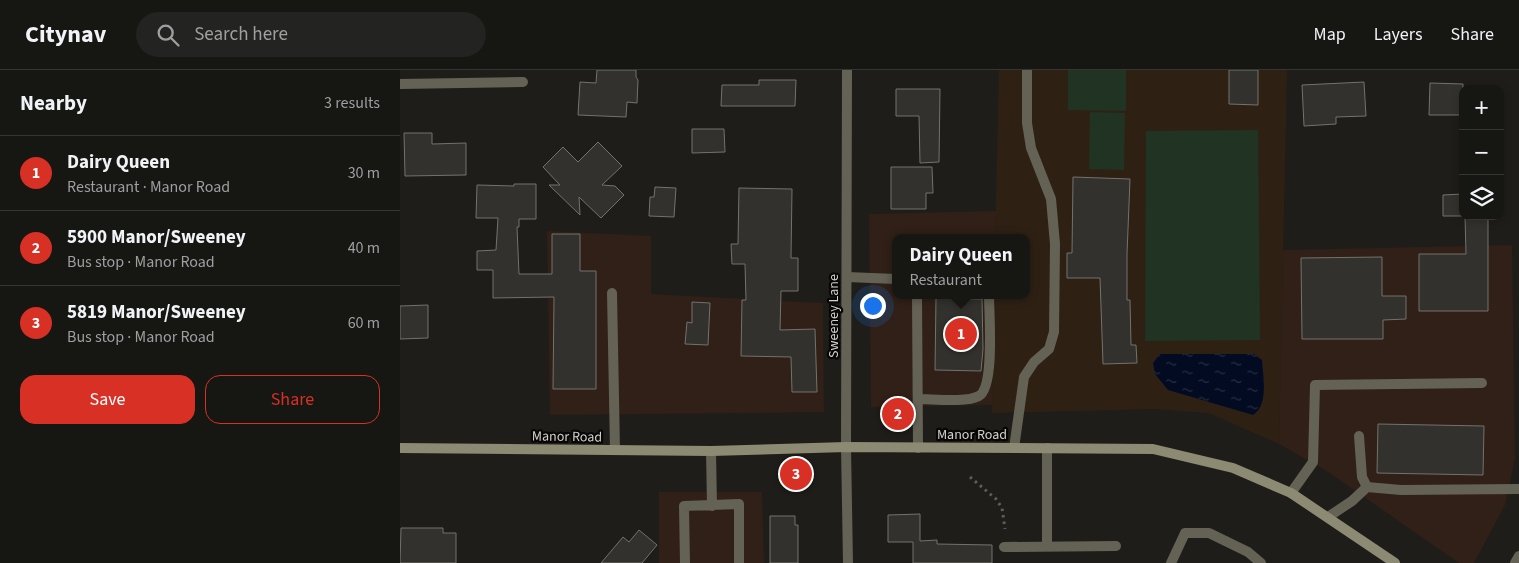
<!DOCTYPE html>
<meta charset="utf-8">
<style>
body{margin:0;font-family:"Source Sans 3",sans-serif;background:#232321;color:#f1f3f6}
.controls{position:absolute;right:15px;top:15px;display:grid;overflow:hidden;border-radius:10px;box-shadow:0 2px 8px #0003}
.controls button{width:45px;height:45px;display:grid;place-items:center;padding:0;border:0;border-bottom:1px solid #353533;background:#161613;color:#f1f3f6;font:25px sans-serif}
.you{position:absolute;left:472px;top:235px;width:18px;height:18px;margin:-12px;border:4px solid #fff;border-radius:50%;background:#1a73e8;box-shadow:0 0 0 8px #1a73e833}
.badge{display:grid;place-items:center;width:32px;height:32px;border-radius:50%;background:#d93025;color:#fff;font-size:16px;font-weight:700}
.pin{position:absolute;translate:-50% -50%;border:2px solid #fff;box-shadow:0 1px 5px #0006}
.popup{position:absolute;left:492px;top:164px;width:138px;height:65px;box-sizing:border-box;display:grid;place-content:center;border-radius:10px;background:#161613;filter:drop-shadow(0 1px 4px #0005);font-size:16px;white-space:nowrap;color:#9e9fa0}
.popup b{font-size:19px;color:#f1f3f6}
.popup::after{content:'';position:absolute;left:50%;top:100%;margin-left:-10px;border:10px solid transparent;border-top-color:#161613}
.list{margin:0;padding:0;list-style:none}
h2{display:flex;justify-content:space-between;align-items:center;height:65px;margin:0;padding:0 20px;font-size:21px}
h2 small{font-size:16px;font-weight:400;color:#9e9fa0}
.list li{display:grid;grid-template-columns:32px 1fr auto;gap:15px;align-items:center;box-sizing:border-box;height:75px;padding:0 20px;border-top:1px solid #353533}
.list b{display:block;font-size:19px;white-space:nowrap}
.list p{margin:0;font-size:16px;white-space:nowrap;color:#9e9fa0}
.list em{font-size:16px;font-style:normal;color:#9e9fa0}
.actions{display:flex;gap:10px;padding:15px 20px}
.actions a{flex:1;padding:11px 0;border:1px solid #d93025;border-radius:15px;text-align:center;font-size:18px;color:#d93025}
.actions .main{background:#d93025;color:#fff}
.icon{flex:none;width:28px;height:28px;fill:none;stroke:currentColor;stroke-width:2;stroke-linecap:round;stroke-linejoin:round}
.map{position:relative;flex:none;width:1119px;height:493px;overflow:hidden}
header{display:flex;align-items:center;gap:30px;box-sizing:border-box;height:70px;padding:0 25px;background:#161613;border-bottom:1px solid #353533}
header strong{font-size:24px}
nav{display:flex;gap:28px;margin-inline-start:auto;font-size:18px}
.search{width:350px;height:45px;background:#232321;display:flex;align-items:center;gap:12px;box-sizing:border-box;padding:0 18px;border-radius:28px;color:#9e9fa0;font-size:19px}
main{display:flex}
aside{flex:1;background:#161613}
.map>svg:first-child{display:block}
.commercial{fill:#302017}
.education{fill:#2e2114}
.pitch{fill:#213322}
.water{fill:url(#water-ripples)}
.building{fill:#33312d;stroke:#73726d}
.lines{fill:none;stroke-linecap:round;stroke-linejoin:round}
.path{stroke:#5e5d59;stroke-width:3;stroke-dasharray:2.5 4;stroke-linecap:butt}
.service{stroke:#646254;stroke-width:10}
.minor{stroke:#646254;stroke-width:10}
.tertiary{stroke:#646254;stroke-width:10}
.secondary{stroke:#8d8a73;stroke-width:10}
.labels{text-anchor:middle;stroke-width:4.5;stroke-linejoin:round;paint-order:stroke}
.street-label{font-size:14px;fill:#d2d1ce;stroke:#080706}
</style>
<header>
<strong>Citynav</strong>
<div class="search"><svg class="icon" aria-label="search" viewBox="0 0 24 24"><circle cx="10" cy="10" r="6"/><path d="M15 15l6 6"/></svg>Search here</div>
<nav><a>Map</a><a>Layers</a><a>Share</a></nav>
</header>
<main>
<aside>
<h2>Nearby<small>3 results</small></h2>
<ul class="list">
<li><span class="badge">1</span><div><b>Dairy Queen</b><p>Restaurant · Manor Road</p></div><em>30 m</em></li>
<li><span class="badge">2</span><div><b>5900 Manor/Sweeney</b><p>Bus stop · Manor Road</p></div><em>40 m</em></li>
<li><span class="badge">3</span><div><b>5819 Manor/Sweeney</b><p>Bus stop · Manor Road</p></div><em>60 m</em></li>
</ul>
<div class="actions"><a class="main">Save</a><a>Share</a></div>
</aside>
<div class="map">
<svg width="1119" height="493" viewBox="0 0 1119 493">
<defs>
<pattern id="water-ripples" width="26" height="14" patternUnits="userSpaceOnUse" patternTransform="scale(1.25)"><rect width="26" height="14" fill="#030b22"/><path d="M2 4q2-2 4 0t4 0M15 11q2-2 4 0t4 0" fill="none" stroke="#272e41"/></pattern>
</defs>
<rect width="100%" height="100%" fill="#1e1d19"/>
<path class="commercial" d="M 596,141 L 595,168 L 496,168 L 496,225 L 594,225 L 592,335 L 471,337 L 469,144 Z
M 147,161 L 251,166 L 251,224 L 423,233 L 424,342 L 150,345 Z
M 1112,175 L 1115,389 L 1105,435 L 1074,493 L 1059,493 L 925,400 L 879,374 L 883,180 Z
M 259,422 L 362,422 L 364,493 L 259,493 Z"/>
<path class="education" d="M 599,0 L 887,0 L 879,374 L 809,343 L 753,339 L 592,343 L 594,225 L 626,225 L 626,168 L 595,168 Z"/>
<path class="pitch" d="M 668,0 L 726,0 L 726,41 L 668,40 Z
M 690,42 L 725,43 L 724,100 L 689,99 Z
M 858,60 L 860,270 L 745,271 L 746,61 Z"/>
<path class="water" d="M 760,284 L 854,284 L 862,290 C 863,307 869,335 853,345 L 768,320 L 755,304 L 753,293 Z"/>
<path class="building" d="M 197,0 L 236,0 L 236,7 L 238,10 L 237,33 L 227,32 L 226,47 L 178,45 L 180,12 L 196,13 Z
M 829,0 L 858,0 L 858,35 L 829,34 Z
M 359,10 L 396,10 L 395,36 L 321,36 L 322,15 L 359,15 Z
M 964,12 L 966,46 L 936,47 L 936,54 L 904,56 L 902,15 Z
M 1030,13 L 1063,14 L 1063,45 L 1029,45 Z
M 496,19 L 540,19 L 539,92 L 520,93 L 519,46 L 496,46 Z
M 292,59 L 324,59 L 325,82 L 292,83 Z
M 4,63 L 32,63 L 32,74 L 66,73 L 66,105 L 5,106 Z
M 198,72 L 222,96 L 202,115 L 215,116 L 224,125 L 201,148 L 179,127 L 180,145 L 149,115 L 160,115 L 143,97 L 163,77 L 178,92 Z
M 491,97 L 532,97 L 533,123 L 526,123 L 526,139 L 491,139 Z
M 673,107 L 730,109 L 727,184 L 727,230 L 730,230 L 731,275 L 736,275 L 737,293 L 703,294 L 700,208 L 667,208 L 667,183 L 672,183 Z
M 114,114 L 136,114 L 136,149 L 119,149 L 119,157 L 117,157 L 119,204 L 152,204 L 152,164 L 180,164 L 180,201 L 196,201 L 196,319 L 153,319 L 154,227 L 93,228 L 93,200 L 77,200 L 77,181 L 96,180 L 98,148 L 76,148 L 77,115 L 114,116 Z
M 255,117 L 276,118 L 274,147 L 249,146 L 250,127 L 254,127 Z
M 339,118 L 392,119 L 391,188 L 398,188 L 398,221 L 381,221 L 380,260 L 415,259 L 417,322 L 392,322 L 391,287 L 341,286 L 342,230 L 346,230 L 345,194 L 332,194 L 331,174 L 338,174 Z
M 1063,124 L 1063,146 L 1043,146 L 1043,125 Z
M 1065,146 L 1088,146 L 1088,241 L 1019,241 L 1019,184 L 1066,184 Z
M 982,187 L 982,226 L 1006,226 L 1006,249 L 983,250 L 983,269 L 902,269 L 901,188 Z
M 536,228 L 582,229 L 583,279 L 581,301 L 535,300 Z
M 292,232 L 310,233 L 308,275 L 285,274 L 287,252 L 292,253 Z
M 28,235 L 28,268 L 0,269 L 0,236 Z
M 978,354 L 1084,356 L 1083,405 L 977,403 Z
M 520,444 L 520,471 L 537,470 L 537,474 L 592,475 L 592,493 L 513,493 L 513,472 L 488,472 L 488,445 Z
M 370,446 L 395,446 L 395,455 L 398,455 L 398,493 L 370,493 Z
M 1,458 L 43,458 L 43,463 L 56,463 L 56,493 L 0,493 Z
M 239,460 L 257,475 L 242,493 L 201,493 L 223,467 L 229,472 Z"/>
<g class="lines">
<path class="path" d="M 570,407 L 596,429 L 602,438 L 605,459"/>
<path class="service" d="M 447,207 L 496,209
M 212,223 L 215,380
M 517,225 L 518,378
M 518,329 C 534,329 565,333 579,326 C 595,317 589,244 589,225
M 959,366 L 962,407 L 967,417
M 614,378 L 624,307 L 634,292 L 649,279 L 654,262 L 655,174 L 651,129 L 631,78 L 627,53 L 627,0
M 311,381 L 312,436
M 891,423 L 913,392 L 915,315 L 1082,313
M 928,447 L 952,431 L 967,417 L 1001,420 L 1119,419
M 604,477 L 716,476
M 647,477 L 647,378
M 285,493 L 284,436 L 339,434 L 339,493
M 771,493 L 785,463 L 809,463 L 848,482 L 861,493"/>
<path class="minor" d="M 447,0 L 446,377 L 448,493
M 0,14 L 123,12"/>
<path class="tertiary" d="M 1115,493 L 1119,486"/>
<path class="secondary" d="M 0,378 L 311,381 L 446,377 L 753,379 L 833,398 L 891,423 L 995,493"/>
</g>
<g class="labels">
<g class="street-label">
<text transform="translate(433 246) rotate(-90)" y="5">Sweeney Lane</text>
<text x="572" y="369">Manor Road</text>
<text transform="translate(167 366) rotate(1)" y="5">Manor Road</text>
</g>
</g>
</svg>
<div class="controls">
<button>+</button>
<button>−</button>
<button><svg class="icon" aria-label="layers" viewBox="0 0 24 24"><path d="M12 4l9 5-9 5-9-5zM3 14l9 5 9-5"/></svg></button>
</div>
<div class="you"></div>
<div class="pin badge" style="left:561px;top:264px">1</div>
<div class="popup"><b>Dairy Queen</b>Restaurant</div>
<div class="pin badge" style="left:498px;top:344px">2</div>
<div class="pin badge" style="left:396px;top:404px">3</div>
</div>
</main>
